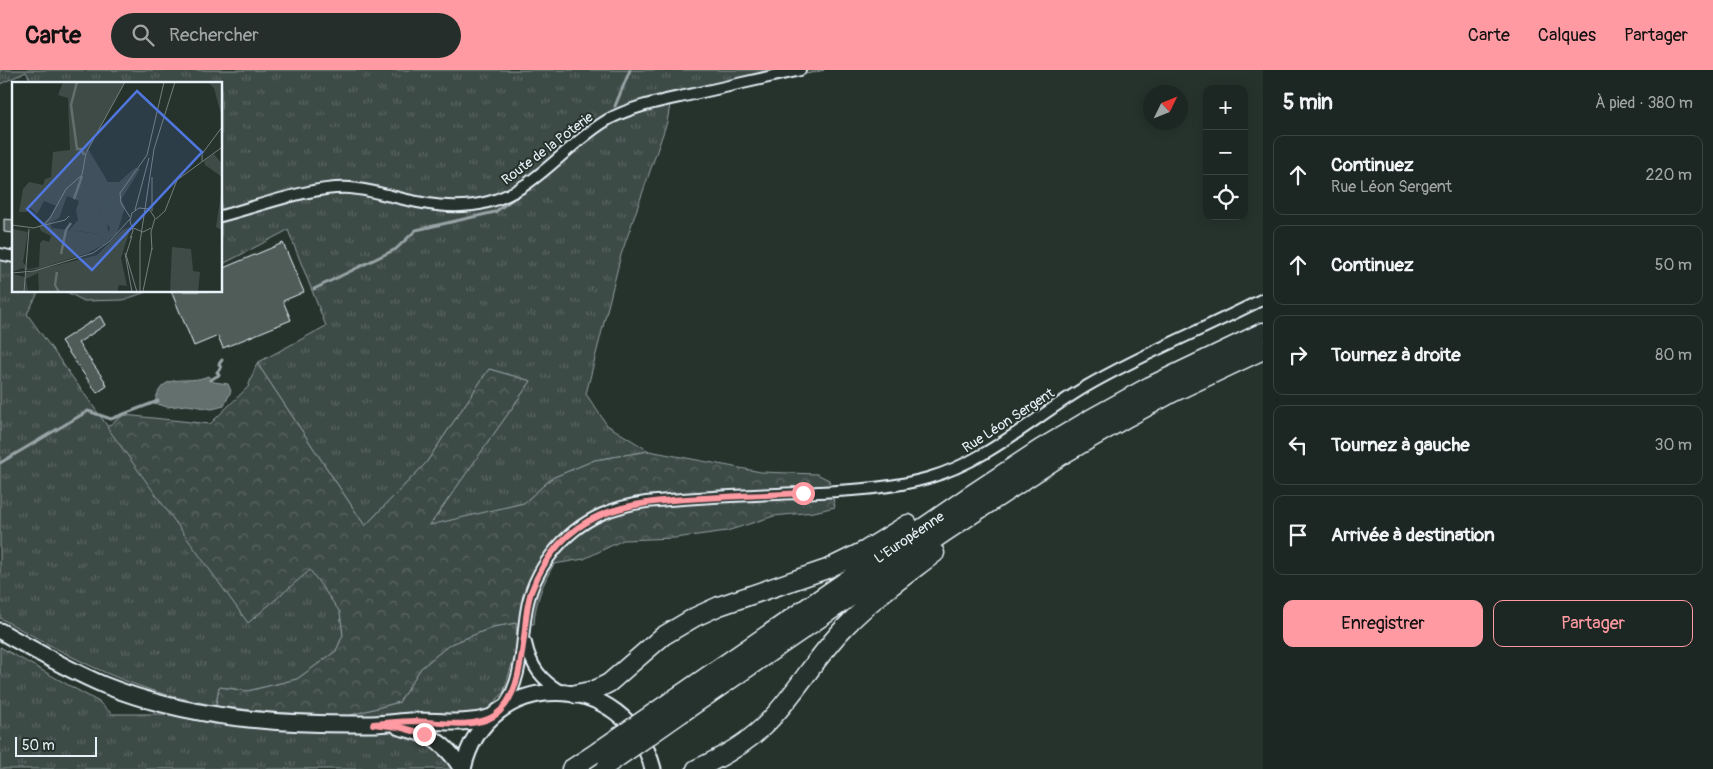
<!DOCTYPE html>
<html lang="fr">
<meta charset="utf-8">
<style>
body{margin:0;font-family:Pangolin,sans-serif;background:#252e2a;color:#f1f3f6}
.controls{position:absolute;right:15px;top:15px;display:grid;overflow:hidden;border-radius:10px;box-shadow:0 2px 12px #0003}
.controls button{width:45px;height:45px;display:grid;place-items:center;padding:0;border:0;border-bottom:1px solid #3a4340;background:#1c2622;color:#f1f3f6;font:25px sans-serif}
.compass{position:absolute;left:1143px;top:15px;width:45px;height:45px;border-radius:50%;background:#1c2622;box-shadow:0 2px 12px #0003;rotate:47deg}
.scale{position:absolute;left:15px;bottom:12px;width:82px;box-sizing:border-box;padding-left:5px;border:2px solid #e8f1f8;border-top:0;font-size:14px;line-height:18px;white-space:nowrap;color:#e8f1f8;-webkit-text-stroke:4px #26332d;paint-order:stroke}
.stop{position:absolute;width:15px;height:15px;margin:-11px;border:4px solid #ff9aa2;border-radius:50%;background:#fff}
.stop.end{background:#ff9aa2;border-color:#fff;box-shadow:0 1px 5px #0008}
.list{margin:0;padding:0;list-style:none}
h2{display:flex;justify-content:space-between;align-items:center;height:65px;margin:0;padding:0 20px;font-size:21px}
h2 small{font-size:16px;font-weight:400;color:#a0a5a5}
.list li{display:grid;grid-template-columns:32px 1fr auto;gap:15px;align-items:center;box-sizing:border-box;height:80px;margin:0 10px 10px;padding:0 10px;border:1px solid #3a4340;border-radius:10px}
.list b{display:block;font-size:19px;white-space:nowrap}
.list p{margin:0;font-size:16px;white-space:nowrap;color:#a0a5a5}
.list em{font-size:16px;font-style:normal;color:#a0a5a5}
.actions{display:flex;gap:10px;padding:15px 20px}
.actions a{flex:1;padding:11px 0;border:1px solid #ff9aa2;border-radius:10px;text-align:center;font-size:18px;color:#ff9aa2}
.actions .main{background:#ff9aa2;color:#111}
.icon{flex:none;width:28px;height:28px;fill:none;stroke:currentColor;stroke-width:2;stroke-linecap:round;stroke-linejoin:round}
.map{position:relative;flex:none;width:1263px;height:699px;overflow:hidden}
header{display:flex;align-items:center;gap:30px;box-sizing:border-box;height:70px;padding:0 25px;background:#ff9aa2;color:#111}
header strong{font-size:24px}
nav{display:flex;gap:28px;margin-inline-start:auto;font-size:18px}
.search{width:350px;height:45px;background:#252e2a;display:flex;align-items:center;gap:12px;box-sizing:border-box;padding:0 18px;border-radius:28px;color:#a0a5a5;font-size:19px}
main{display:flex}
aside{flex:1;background:#1c2622}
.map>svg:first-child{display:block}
.grass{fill:url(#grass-tufts);stroke:#939ea0}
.forest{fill:url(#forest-crowns);stroke:#939ea0}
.water{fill:#636f6d;stroke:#98a3a5}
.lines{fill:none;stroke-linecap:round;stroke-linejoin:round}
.stream{stroke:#98a3a5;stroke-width:3}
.building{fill:#505c59;stroke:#e8f1f8}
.street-casing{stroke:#e8f1f8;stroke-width:14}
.primary-casing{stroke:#e8f1f8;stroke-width:19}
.highway-casing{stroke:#e8f1f8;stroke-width:21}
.street{stroke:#26332d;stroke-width:10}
.primary{stroke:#26332d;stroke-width:15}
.highway{stroke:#26332d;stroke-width:18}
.highway-bridge-casing{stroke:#e8f1f8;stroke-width:21;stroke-linecap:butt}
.highway-bridge{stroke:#26332d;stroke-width:18}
.route{stroke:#ff9aa2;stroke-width:6}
.labels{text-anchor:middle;stroke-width:4;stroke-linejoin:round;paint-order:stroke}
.street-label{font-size:14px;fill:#e8f1f8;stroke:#26332d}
.inset-river{fill:none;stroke:#636f6d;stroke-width:2.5}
.inset-road{fill:none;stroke:#747f7e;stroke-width:1}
.view{fill:#5077e0;fill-opacity:0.15;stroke:#5077e0;stroke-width:2.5}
.inset-edge{fill:none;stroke:#e8f1f8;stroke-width:2.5}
</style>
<header>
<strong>Carte</strong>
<div class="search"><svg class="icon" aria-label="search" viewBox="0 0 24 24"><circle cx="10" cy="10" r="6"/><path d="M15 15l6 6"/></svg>Rechercher</div>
<nav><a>Carte</a><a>Calques</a><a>Partager</a></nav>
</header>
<main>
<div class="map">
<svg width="1263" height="699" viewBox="0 0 1263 699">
<defs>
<pattern id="grass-tufts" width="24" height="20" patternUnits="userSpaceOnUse" patternTransform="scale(1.25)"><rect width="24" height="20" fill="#3e4b47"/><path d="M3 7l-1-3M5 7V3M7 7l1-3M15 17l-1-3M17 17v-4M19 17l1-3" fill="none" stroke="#5a6562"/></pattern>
<pattern id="forest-crowns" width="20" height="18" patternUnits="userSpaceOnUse" patternTransform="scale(1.25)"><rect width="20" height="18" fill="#3e4b47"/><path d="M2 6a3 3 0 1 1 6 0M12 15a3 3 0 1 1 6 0" fill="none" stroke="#5a6562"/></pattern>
</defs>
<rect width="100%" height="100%" fill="#26332d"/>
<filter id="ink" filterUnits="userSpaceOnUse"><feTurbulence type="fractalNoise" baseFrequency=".02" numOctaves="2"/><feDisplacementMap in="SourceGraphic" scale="10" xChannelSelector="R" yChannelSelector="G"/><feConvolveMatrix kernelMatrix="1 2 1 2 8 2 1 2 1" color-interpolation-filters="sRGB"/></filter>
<g filter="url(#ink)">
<path class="grass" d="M 0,0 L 824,0 L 670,35 L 667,52 L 621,185 L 586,324 L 607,355 L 649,381 L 595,390 L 552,408 L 524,433 L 429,456 L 531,311 L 489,299 L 426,393 L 365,456 L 257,293 L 326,256 L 288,160 L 221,195 L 221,14 L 33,14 L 26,2 L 0,14 Z
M 0,179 L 14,180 L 14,221 L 39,221 L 27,244 L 248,552 L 310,499 L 340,542 L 343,565 L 336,581 L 297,609 L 248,621 L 219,617 L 216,636 C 191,630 166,626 142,617 C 92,600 46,573 0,548 Z
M 65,221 L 149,221 L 123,230 L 84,231 Z
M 516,553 L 517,579 L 503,623 L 488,639 L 472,645 L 347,646 L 399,632 L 421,598 L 449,575 L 493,557 Z
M 0,577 L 99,632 L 112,644 L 166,644 L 213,654 L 319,662 L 388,662 L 416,667 L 439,679 L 453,697 L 453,699 L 0,699 Z"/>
<path class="forest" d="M 257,293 L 365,456 L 426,393 L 489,299 L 531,311 L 430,455 L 524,433 L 552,408 L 595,390 L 649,381 L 761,402 L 817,404 L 829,410 L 835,437 L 814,442 L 774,446 L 727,461 L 675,468 L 623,470 L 584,489 L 554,494 C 543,513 535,532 534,554 L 516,553 L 493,557 L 449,575 L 421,598 L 399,632 L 347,646 L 269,642 L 216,636 L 219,617 L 248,621 L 297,609 L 336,581 L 343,565 L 340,542 L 310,500 L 248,553 L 107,357 L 124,345 L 210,354 L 248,317 Z"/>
<path class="water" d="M 208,306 L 214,312 L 228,314 L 231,321 L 224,336 L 212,339 L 187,335 L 167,337 L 155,333 C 161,299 187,316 208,306 Z"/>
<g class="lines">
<path class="stream" d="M 615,36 L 630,0
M 577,79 L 597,62
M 314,219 L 396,179 L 416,160 L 495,142 L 521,123
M 210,310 L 219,305 L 217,302 L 221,298 L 219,294 L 222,290
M 0,393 L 88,341 L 111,349 L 158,331"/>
</g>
<path class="building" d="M 4,149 L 14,150 L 14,163 L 4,162 Z
M 283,173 L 304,222 L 283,231 L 291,250 L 223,278 L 218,266 L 194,276 L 171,221 L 221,221 L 221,199 Z
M 100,246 L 105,255 L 78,273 L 105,311 L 104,311 L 107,316 L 97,323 L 61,271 Z"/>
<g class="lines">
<g class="street-casing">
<path id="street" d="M 221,146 C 260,136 311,116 350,118 C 364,119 378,123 391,126 C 422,134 456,141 488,132 C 535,121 568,72 609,49 C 633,36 662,31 689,25 C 726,17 763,8 800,0
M 0,184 L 14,187
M 526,573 C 531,596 541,611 563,622
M 503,637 C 523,609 521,576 526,543 C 532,501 563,461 602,444 C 616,438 631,434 646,432 C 703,426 761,425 819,422 C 855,420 893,418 928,408 C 988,391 1034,347 1087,316 C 1144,283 1205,259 1263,229"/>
</g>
<g class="primary-casing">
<path id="primary" d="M 0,561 C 34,580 68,600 104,615 C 189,649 281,655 372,654 C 385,654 397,652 410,651 C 440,650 462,656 492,647
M 399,657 C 430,664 445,672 462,699
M 463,699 C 486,596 627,598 653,699"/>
</g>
<g class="highway-casing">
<path id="highway" d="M 576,624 L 595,620 L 609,613 L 663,566 L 695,547 L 719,536 L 827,499 L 866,480 L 908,454
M 677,627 L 969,426 L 1040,379 L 1092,348 L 1150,316 L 1263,262
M 683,642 L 945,462 L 1064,384 L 1128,347 L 1172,323 L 1263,280
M 571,699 L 597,682
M 696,699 C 721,688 744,675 764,656 C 795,626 816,586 846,556 C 873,528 905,506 935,483"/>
</g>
<use href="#street" class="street"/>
<use href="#primary" class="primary"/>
<use href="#highway" class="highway"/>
<g class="highway-bridge-casing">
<path id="highway-bridge" d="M 597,682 L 677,627
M 607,695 L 683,642"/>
</g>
<use href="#highway-bridge" class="highway-bridge"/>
</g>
</g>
<g class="lines" filter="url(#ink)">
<path class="route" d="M 424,664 L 399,657 L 373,654 C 387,653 401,651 415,651 C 437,652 474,659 494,646 C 516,631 520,599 523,575 C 526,557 525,539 531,522 C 562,439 626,432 704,428 C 737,426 770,425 803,423"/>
</g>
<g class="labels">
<g class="street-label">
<text transform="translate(547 78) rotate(-37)" y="5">Route de la Poterie</text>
<text transform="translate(1008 350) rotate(-33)" y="5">Rue Léon Sergent</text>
<text transform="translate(909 467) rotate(-34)" y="5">L'Européenne</text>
</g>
</g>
<g transform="translate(12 12)">
<rect width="210" height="210" fill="#26332d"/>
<path d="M 51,0 L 113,0 L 76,67 L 96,100 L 107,100 L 101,116 L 95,127 L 88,121 L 89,133 L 64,128 L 67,119 L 55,114 L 47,136 L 38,141 L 40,146 L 87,152 L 88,142 L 95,142 L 97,152 L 93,162 L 76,171 L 26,187 L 13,188 L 11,186 L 0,190 L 0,147 L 16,150 L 11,180 L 16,187 L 27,185 L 28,161 L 31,158 L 37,160 L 39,154 L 29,149 L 27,144 L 38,135 L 44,124 L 32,119 L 25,132 L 17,125 L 15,130 L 7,130 L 11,107 L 17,100 L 31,103 L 33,97 L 39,95 L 41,70 L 58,68 L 56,16 L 46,13 ZM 196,0 L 210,0 L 210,36 L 202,6 ZM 210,106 L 210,148 L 204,145 ZM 119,145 L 109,176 L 115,204 L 107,203 L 105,210 L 27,210 L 26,191 L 14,197 L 16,210 L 0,210 L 0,192 L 13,195 L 14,191 L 85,173 L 110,148 Z" fill="#3e4b47"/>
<path d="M 202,72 L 210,82 L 210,95 L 193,83 L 192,79 ZM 123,86 L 128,87 L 109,118 L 113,125 L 105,151 L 93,162 L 98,146 L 95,142 L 88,142 L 88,152 L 57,148 L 66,138 L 64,128 L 89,132 L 85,107 L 90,104 L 95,126 L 107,100 ZM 160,165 L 179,167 L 181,189 L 188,190 L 186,210 L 158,210 Z" fill="#3e4b47"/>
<path class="inset-river" d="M 65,0 L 59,23 L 65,67 L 69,67 L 72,73M 62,117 L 70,94M 49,172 L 54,148 L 59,141M 45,190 L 43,203 L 47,210"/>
<path class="inset-road" d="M 190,79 L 190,72 L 210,45M 123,128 L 137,76M 140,129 L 140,95M 118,135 L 109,121 L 108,111 L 135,73 L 152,0M 144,137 L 153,129 L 165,98 L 209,66M 0,143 L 22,146 L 32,143 L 38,136 L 54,107 L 70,93 L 74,71 L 113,0M 33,143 L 53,138 L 57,134M 121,146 L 131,150 L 139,146M 120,154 L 114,173 L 125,210M 118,156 L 121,149 L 118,139 L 120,131 L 127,126 L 137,127 L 143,136 L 139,150 L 140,168M 113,171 L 120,210M 0,191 L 22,189 L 81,171 L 98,159 L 118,137M 131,209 L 140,166M 12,210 L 17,147M 128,210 L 128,160 L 142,67 L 163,0"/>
<path class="view" d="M 125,9 L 190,70 L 80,188 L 15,127 Z"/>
<rect width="210" height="210" class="inset-edge"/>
</g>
</svg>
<div class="controls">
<button>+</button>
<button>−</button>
<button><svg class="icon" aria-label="locate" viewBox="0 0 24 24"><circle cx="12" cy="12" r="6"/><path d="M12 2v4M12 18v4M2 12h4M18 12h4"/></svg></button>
</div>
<svg class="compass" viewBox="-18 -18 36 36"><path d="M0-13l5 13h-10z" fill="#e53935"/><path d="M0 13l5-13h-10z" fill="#a0a5a5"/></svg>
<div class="scale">50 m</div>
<div class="stop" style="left:803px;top:423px"></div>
<div class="stop end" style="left:424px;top:664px"></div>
</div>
<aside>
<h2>5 min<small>À pied · 380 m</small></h2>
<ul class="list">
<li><svg class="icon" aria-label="ahead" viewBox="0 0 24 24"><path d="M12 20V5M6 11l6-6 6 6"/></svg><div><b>Continuez</b><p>Rue Léon Sergent</p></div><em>220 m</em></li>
<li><svg class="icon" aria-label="ahead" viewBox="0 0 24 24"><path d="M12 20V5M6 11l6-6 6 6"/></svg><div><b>Continuez</b></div><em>50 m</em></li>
<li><svg class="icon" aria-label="right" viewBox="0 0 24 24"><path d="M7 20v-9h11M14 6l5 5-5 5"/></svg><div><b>Tournez à droite</b></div><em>80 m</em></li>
<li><svg class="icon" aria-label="left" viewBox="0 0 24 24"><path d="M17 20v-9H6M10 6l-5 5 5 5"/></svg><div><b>Tournez à gauche</b></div><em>30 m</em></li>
<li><svg class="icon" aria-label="arrive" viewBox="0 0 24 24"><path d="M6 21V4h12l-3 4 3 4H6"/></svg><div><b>Arrivée à destination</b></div></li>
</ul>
<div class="actions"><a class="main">Enregistrer</a><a>Partager</a></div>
</aside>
</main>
